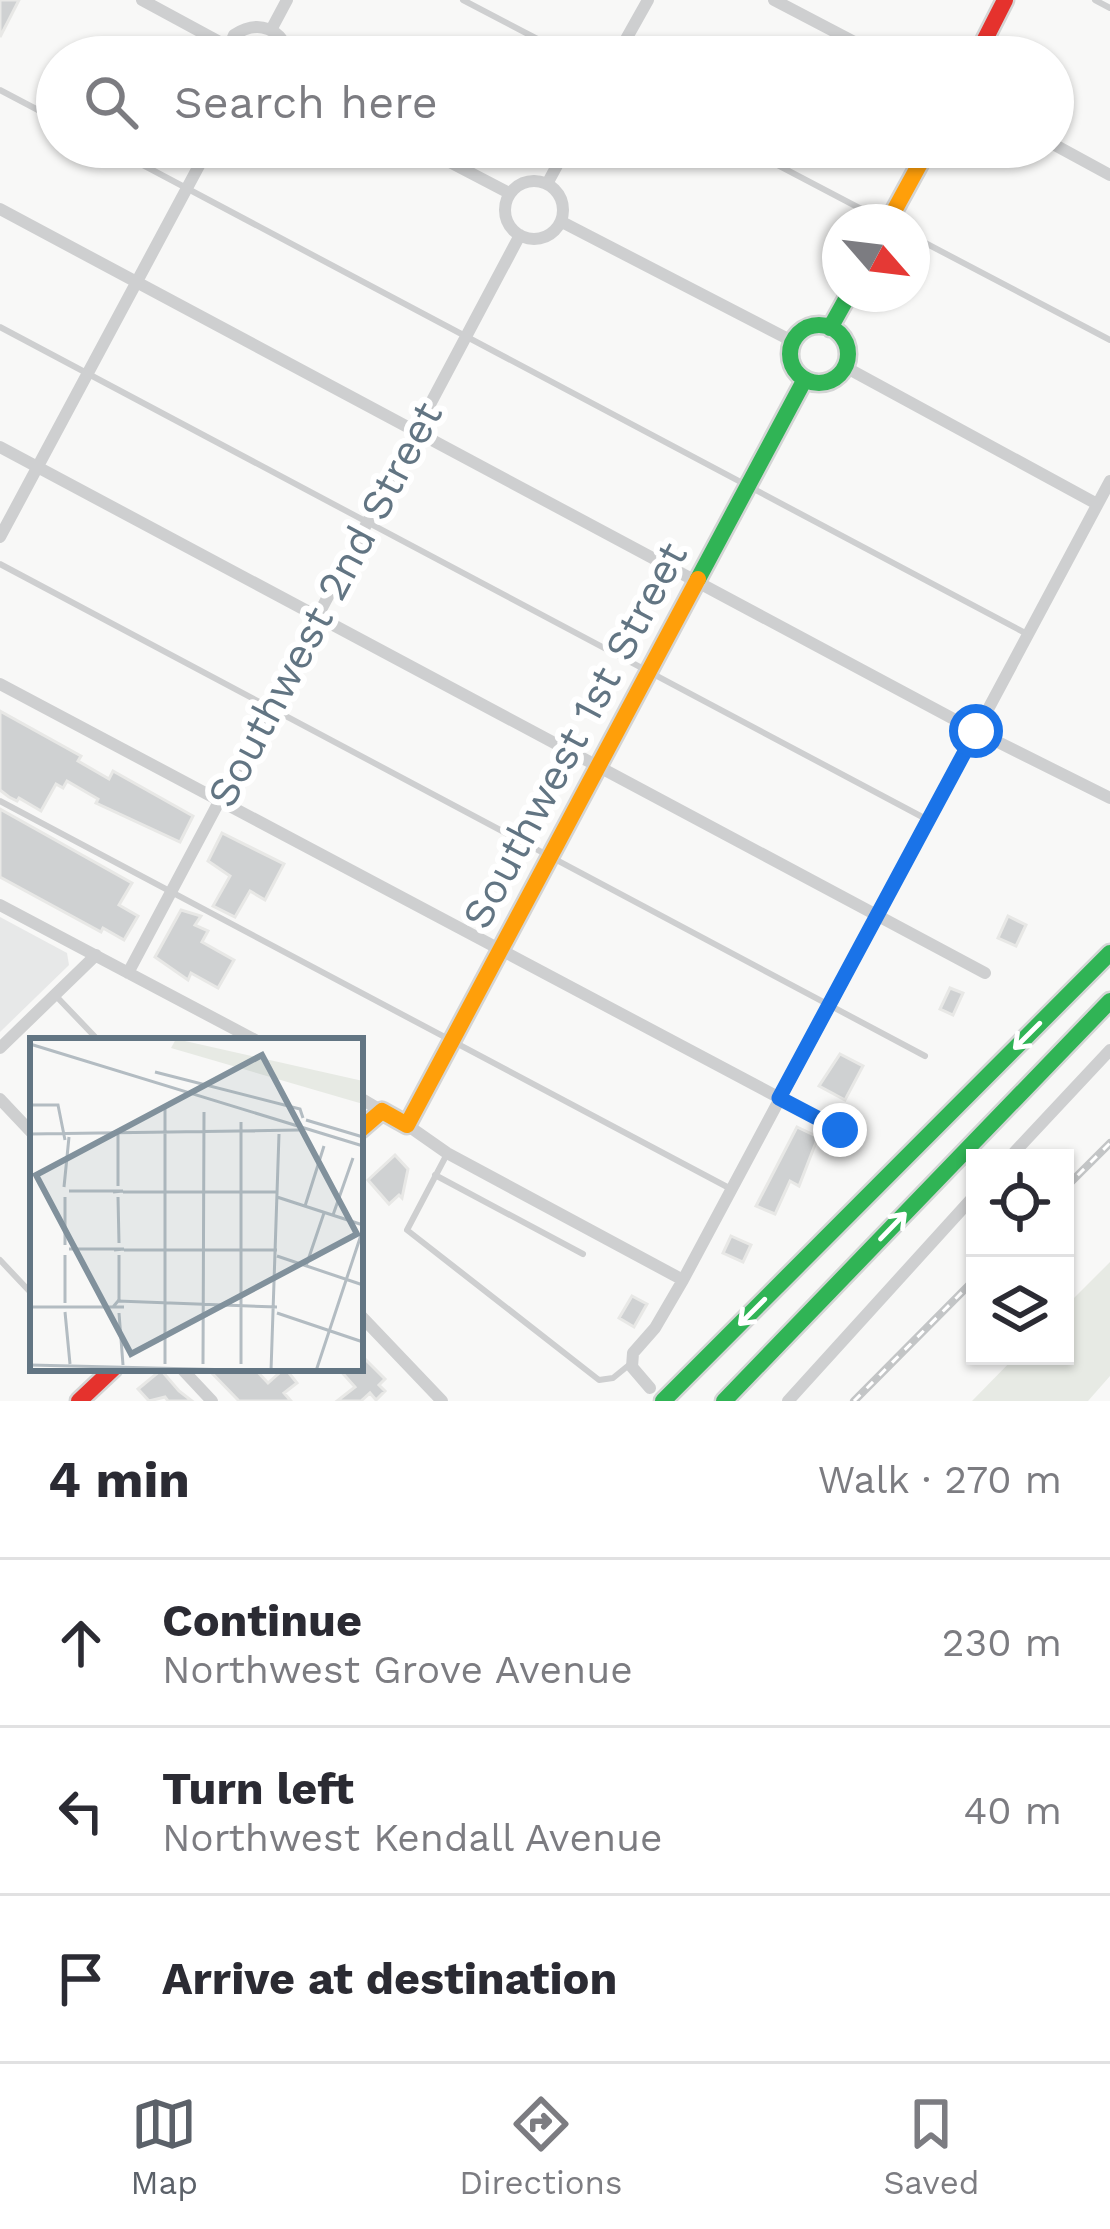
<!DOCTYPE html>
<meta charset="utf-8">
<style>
body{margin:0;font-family:"Work Sans",sans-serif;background:#f7f7f7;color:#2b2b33}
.controls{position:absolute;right:36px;bottom:36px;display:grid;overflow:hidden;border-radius:0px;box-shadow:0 3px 9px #0004}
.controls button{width:108px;height:108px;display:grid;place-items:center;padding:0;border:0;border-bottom:3px solid #e1e1e2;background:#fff;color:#2b2b33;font:60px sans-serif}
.compass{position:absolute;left:822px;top:204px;width:108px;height:108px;border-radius:50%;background:#fff;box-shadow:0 3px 9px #0004;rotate:118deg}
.stop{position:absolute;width:36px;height:36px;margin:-27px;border:9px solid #1a73e8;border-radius:50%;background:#fff}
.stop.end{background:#1a73e8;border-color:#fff;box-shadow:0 3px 12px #0008}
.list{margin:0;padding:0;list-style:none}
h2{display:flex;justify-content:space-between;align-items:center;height:156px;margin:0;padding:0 48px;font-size:51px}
h2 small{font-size:39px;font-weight:400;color:#7c7c81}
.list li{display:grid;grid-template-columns:78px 1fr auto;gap:36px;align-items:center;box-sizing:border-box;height:168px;padding:0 48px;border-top:3px solid #e1e1e2}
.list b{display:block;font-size:45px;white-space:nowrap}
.list p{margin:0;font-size:39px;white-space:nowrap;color:#7c7c81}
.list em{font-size:39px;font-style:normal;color:#7c7c81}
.icon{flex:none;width:66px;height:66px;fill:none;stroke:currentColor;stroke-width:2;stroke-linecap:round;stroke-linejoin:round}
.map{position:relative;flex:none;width:1110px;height:1401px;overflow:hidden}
.search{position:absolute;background:#fff;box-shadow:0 3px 9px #0004;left:36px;right:36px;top:36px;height:132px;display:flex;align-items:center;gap:30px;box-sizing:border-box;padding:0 42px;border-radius:66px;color:#7c7c81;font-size:45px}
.sheet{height:660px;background:#fff}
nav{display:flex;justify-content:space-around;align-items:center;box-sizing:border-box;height:168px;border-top:3px solid #e1e1e2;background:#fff;font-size:33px;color:#7c7c81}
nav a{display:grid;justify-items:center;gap:6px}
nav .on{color:#5b6169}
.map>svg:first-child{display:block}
.built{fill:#e7e8e8}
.green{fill:#e7eae4}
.building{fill:#cfd1d2;stroke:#e8e8e6;stroke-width:3}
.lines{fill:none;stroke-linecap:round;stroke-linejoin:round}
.fast-casing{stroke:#d4d5d5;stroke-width:21}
.slow-casing{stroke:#d4d5d5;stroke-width:21}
.jam-casing{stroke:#d4d5d5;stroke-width:21}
.lane{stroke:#cecfd0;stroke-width:6}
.street{stroke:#cecfd0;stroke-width:12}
.fast{stroke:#30b455;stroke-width:16}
.slow{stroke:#ff9f0a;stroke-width:16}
.jam{stroke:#e5322d;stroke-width:16}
.rail-casing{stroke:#c3c5c6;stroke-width:8}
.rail{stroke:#fff;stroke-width:3;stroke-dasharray:9;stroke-linecap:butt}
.oneway{stroke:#fff}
.route{stroke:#1a73e8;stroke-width:15}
.labels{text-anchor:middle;stroke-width:12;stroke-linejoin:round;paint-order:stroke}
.street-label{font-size:42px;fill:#627583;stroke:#fff}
.inset-road{fill:none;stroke:#b3bcc2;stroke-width:3}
.view{fill:#81919c;fill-opacity:0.15;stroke:#81919c;stroke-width:6}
.inset-edge{fill:none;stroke:#627583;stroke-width:6}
</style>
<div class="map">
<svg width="1110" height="1401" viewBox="0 0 1110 1401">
<rect width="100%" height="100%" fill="#f8f8f7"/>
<path class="built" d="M 0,917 L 67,953 L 69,965 L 0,1032 Z"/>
<path class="green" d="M 1110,1262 L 1110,1376 L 1088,1401 L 972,1401 L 1016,1356 L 1065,1356 L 1065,1307 Z"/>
<path class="building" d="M 0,0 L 19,0 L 0,37 Z
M 0,711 L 81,756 L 78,761 L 109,779 L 113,771 L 193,816 L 180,842 L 96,803 L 98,799 L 67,781 L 63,788 L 56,784 L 41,811 L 19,798 L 17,801 L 9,797 L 0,790 Z
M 0,809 L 132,883 L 119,905 L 138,916 L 124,940 L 103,928 L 101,932 L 0,877 Z
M 222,833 L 284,864 L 265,900 L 250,891 L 235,917 L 213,906 L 230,876 L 208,861 Z
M 181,910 L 201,916 L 195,925 L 208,931 L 202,942 L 234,960 L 218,988 L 191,973 L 188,980 L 155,957 Z
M 1008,916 L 1026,925 L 1016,946 L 998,938 Z
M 950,988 L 963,993 L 953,1015 L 940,1009 Z
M 840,1054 L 863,1066 L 845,1100 L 819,1086 Z
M 797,1127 L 818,1137 L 799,1186 L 790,1181 L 775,1214 L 756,1206 Z
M 395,1155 L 408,1169 L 402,1198 L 399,1195 L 389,1204 L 368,1180 Z
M 731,1236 L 751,1245 L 743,1262 L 723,1253 Z
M 632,1296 L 647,1304 L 634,1327 L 619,1318 Z
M 360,1354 L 385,1379 L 379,1385 L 385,1391 L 376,1400 L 370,1393 L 361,1401 L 337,1401 L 355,1387 L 338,1368 L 360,1368 Z
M 207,1368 L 254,1368 L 268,1383 L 285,1368 L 297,1383 L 284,1393 L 291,1401 L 239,1401 Z
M 161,1370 L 179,1391 L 192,1401 L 168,1401 L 165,1397 L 149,1401 L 138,1389 Z"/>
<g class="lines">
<g class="fast-casing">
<path id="fast" d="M790 354a29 29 0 1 1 58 0a29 29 0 1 1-58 0Z
M 830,328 L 849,294
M 698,579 L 805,379
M 663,1401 L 1110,953
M 724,1401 L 1110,1001"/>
</g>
<g class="slow-casing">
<path id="slow" d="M 888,222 L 929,147
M 360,1130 L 382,1111 L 407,1125 L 698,579"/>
</g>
<g class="jam-casing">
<path id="jam" d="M 976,57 L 1005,0
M 79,1401 L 114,1368"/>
</g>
<path class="lane" d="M 463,0 L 572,57
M 1095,0 L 1110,8
M 0,90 L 57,120
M 109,147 L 1027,634
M 743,147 L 886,222
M 912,236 L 1110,340
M 0,327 L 928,820
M 0,564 L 925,1056
M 0,801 L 731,1189
M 56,996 L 99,1041
M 447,1154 L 407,1230 L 599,1380 L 613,1378 L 629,1365
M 435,1175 L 583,1254
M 0,1260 L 33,1295"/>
<path class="street" d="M 142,0 L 227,46
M 774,0 L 883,57
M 271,30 L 287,0
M 225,57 L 234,35 C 258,19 283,28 289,57
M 616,57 L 648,0
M 1053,144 L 1110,175
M 421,147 L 509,193
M505 210a29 29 0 1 1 58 0a29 29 0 1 1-58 0Z
M 547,184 L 567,147
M 0,209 L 976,731 L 1110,798
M 562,222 L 792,341
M 847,368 L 1097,504
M 0,447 L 985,973
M 0,537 L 209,147
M 0,684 L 840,1130
M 0,905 L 257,1041
M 128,973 L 520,235
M 0,1048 L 96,955
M 360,1098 L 382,1111
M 0,1099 L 33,1134
M 407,1125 L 447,1153 L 683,1280
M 1009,1158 L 1110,1050
M 360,1315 L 442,1401
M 181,1368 L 212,1401
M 650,1388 L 632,1367 L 633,1353 L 655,1328 L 683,1280 L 1110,481
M 788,1401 L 975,1195"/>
<use href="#fast" class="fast"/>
<use href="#slow" class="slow"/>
<use href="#jam" class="jam"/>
<g class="rail-casing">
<path id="rail" d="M 1065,1188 L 1110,1143
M 854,1401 L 975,1279"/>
</g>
<use href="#rail" class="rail"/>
</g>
<defs><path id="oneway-shaft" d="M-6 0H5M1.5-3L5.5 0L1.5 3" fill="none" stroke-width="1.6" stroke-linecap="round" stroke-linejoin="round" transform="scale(3)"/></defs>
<g class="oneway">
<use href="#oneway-shaft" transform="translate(1027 1036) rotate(135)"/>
<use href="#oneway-shaft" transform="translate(893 1226) rotate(-46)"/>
<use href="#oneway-shaft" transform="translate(752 1312) rotate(135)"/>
</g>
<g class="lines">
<path class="route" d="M 840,1130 L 779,1098 L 976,731"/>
</g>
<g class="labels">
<g class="street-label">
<text transform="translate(324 604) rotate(-62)" y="15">Southwest 2nd Street</text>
<text transform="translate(574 735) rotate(-62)" y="15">Southwest 1st Street</text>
</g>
</g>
<g transform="translate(30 1038)">
<rect width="333" height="333" fill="#f8f8f7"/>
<path d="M 146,1 L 333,43 L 333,66 L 141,10 Z" fill="#e7eae4"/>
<path class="inset-road" d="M 0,6 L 333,108M 125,34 L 270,71 L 273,80M 0,67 L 28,67 L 35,102M 276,82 L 333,99M 211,84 L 211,326M 0,96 L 269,92M 88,148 L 88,96M 34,149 L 39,99M 39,153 L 93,153 L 83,154M 93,154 L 247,154M 35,159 L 35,207M 88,159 L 89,205M 247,159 L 333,187M 275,168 L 294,108M 303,177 L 323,120M 39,211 L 94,211 L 84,212M 94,212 L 247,212M 89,217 L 89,263M 247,218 L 333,247M 276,228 L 294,175M 35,265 L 35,217M 0,269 L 94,269M 83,269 L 88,263 L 247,269M 35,274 L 40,326M 89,275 L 93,327M 247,275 L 333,304M 135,326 L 135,67M 173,326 L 174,74M 0,327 L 249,333M 241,333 L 249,96M 286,333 L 333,191"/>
<path class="view" d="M 232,17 L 327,196 L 101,316 L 6,137 Z"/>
<rect width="333" height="333" class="inset-edge"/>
</g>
</svg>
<div class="controls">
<button><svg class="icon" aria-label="locate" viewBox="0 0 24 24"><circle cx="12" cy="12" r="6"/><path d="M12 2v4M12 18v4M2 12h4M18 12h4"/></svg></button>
<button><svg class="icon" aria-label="layers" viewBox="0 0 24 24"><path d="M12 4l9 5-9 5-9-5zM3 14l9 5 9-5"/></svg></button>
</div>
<svg class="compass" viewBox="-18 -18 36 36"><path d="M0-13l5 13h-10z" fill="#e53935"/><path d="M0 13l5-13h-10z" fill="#7c7c81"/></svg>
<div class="stop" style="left:976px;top:731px"></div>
<div class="stop end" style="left:840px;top:1130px"></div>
<div class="search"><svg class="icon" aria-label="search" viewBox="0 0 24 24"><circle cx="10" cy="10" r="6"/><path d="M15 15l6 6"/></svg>Search here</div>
</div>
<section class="sheet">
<h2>4 min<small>Walk · 270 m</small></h2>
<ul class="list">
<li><svg class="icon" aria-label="ahead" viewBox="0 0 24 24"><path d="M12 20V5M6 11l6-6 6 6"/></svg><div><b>Continue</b><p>Northwest Grove Avenue</p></div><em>230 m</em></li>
<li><svg class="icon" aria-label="left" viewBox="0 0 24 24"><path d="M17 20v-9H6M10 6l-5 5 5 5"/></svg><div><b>Turn left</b><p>Northwest Kendall Avenue</p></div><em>40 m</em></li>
<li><svg class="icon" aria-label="arrive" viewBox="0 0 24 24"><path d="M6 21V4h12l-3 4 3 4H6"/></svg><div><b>Arrive at destination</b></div></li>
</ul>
</section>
<nav>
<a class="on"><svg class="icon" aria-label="map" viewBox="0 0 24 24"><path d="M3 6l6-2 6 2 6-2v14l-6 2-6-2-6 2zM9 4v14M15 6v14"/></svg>Map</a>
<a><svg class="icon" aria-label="directions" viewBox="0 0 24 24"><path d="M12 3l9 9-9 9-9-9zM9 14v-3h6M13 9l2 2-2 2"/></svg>Directions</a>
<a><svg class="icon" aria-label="saved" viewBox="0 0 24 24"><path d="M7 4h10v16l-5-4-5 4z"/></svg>Saved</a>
</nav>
